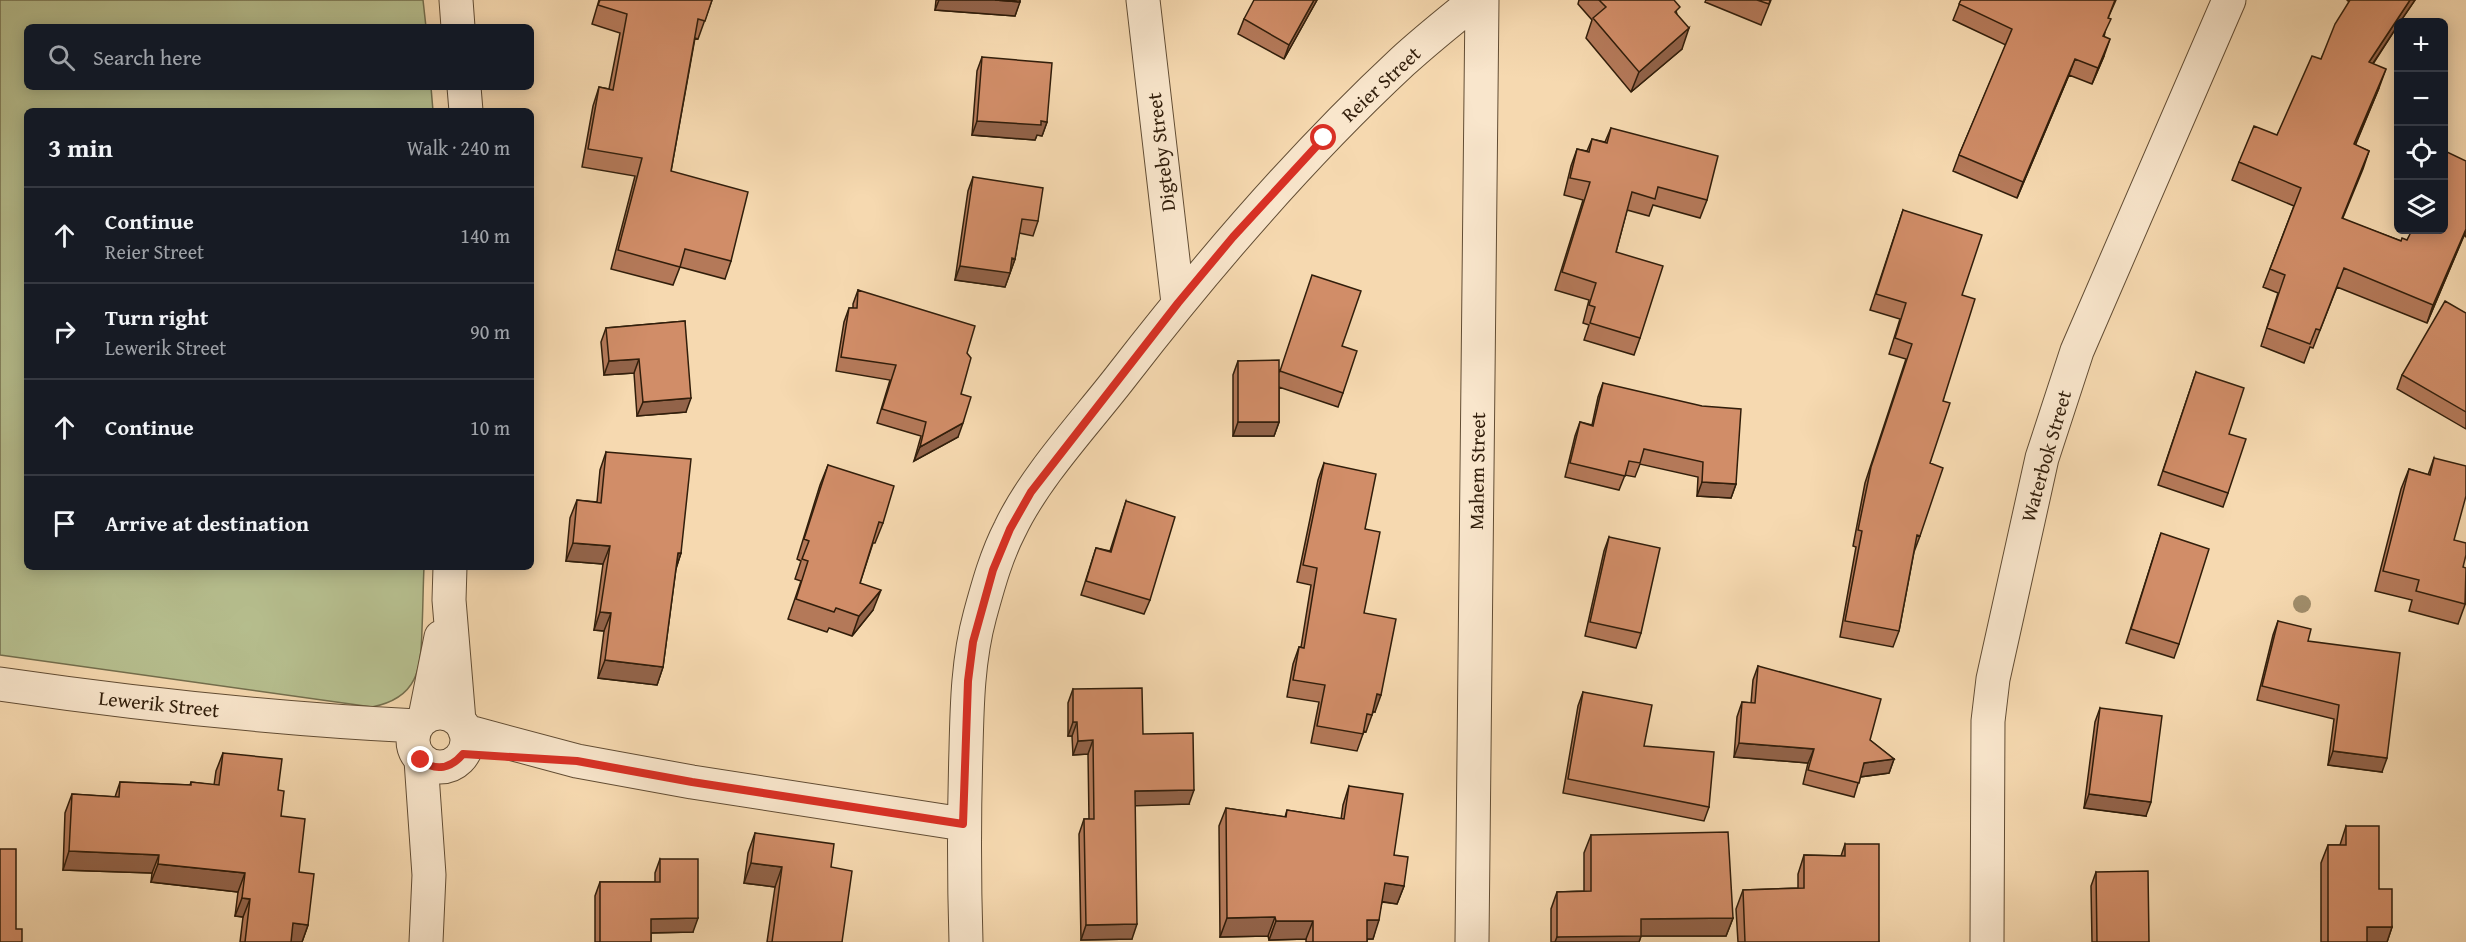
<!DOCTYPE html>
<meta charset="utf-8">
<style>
body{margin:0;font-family:"Gentium Book Plus",serif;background:#20242c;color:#f1f3f6}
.controls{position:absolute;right:18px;top:18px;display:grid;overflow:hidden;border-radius:9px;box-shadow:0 3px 15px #0003}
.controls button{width:54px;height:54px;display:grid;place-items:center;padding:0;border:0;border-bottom:2px solid #363941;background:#171b24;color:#f1f3f6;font:30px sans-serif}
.stop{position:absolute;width:18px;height:18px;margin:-14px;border:4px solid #d93025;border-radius:50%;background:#fff}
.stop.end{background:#d93025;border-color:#fff;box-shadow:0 2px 6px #0008}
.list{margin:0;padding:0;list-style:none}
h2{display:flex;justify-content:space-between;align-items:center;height:78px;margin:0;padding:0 24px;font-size:26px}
h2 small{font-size:20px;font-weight:400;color:#9ea1a6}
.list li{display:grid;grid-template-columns:39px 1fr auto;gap:18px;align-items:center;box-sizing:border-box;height:96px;padding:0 24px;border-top:2px solid #363941}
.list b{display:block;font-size:22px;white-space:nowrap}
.list p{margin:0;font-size:20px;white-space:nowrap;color:#9ea1a6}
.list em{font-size:20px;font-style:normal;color:#9ea1a6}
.icon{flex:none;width:33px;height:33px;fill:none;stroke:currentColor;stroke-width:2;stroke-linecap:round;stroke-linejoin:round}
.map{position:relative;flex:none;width:2466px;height:942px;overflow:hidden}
.search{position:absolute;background:#171b24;box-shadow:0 3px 15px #0003;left:24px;top:24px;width:510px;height:66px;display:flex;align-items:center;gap:15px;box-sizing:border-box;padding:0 21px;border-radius:9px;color:#9ea1a6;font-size:22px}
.panel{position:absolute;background:#171b24;box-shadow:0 3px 15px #0003;left:24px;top:108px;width:510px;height:462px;border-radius:9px}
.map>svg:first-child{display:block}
.green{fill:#b7c090;stroke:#746f4e;stroke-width:1.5}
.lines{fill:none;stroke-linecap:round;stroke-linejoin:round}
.minor-casing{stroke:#624d34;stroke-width:35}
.minor{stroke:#f9e6cc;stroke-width:33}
.tree{fill:#a08d6b}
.wall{fill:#b47959;stroke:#311e0b;stroke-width:1.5}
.shaded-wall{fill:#926349;stroke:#311e0b;stroke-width:1.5}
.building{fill:#d18d68;stroke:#311e0b;stroke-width:1.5}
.route{stroke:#d93025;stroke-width:8}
.labels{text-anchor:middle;stroke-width:6;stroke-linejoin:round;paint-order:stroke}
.street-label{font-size:20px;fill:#311e0b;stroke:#f9e6cc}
</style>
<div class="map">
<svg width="2466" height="942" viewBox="0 0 2466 942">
<rect width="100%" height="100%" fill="#f6d9b0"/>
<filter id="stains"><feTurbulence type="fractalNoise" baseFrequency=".00333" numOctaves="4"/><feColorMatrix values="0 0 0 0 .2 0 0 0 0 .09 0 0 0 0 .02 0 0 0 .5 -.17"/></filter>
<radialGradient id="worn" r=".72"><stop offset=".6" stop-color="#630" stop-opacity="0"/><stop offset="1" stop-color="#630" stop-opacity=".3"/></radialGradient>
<path class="green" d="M 0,0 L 423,0 L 426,27 L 27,27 L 27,87 L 431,87 L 433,111 L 27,111 L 27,567 L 424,567 C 423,588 423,608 422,629 C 421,669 418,698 372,707 L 0,655 Z"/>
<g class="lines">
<g class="minor-casing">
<path id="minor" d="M 456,0 L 458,27
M 1143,0 L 1178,303
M 464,87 L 466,111
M 450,567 L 449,600 L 459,721
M 0,684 C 138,704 277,719 417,726
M413 740a27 27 0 1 1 54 0a27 27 0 1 1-54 0Z
M 425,717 L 441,637
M 465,731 L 577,761 L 692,782 L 963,824
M 421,760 L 429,875 L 426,942
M 966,942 C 964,878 964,814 966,749 C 967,704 968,659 980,615 C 988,586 996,556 1010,529 C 1035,476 1087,421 1123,374 C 1209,263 1300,157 1402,62 C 1426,40 1451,20 1476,0
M 1472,942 L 1482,0
M 1987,942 L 1988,721 L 1993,679 L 2042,458 L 2077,351 L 2229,0"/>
</g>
<use href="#minor" class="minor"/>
</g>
<circle class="tree" cx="2302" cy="604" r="9"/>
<path class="wall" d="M 599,0 L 712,0 L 698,39 L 695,38 L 671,171 L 731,261 L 725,279 L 680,267 L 673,285 L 611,269 L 635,176 L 582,167 L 593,106 L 599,87 L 609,89 L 620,33 L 592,24 Z
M 936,0 L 1020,0 L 1015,16 L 935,10 Z
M 1317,0 L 1284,59 L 1238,34 L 1244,19 Z
M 1579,0 L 1674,0 L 1677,15 L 1682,49 L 1631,92 L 1586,38 L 1592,20 L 1578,4 Z
M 1706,0 L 1771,0 L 1761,25 L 1705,2 Z
M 1961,0 L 2116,0 L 2108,18 L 2104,37 L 2104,56 L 2092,84 L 2069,75 L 2017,198 L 1953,171 L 1959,155 L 2006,45 L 1953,20 Z
M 2347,0 L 2415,0 L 2400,22 L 2398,22 L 2398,25 L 2373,64 L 2379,88 L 2355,145 L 2369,151 L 2342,219 L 2401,241 L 2407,240 L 2466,161 L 2466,237 L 2464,235 L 2427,323 L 2337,287 L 2313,348 L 2310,347 L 2304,363 L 2261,346 L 2278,293 L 2263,287 L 2294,206 L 2232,180 L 2239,162 L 2277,135 L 2321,59 L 2349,2 Z
M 982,57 L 1047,122 L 1042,136 L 1037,135 L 1035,140 L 972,135 L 977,71 Z
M 1611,128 L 1707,200 L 1700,218 L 1653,205 L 1649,216 L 1627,210 L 1616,252 L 1640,338 L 1634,355 L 1584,340 L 1589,325 L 1583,323 L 1589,300 L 1555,290 L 1583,200 L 1564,195 L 1571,166 L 1577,149 L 1587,151 L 1592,139 L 1605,142 Z
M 973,177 L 1038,221 L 1033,236 L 1019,233 L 1015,259 L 1005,287 L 955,280 L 968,191 Z
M 1903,210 L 1962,295 L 1943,401 L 1930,463 L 1920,536 L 1914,552 L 1899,631 L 1893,647 L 1840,637 L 1856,547 L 1853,546 L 1865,483 L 1906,359 L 1889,354 L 1900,319 L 1870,310 Z
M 858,290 L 967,353 L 961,394 L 958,437 L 914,461 L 921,436 L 877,423 L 890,380 L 836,371 L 844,322 L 849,308 L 853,308 L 853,304 Z
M 2466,313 L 2466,429 L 2397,389 L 2402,375 Z
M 685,321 L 686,412 L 637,416 L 634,373 L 604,375 L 601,342 L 606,328 Z
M 1342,346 L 1343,393 L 1338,407 L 1279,387 L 1279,422 L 1274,436 L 1233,436 L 1233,375 L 1238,361 L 1279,372 Z
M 2196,372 L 2229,434 L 2228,493 L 2223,507 L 2158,485 Z
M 1603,383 L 1736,484 L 1731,498 L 1697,496 L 1698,477 L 1640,464 L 1635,477 L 1625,475 L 1619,490 L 1565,477 L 1575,436 L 1580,422 L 1592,425 L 1598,397 Z
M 606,452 L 681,553 L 676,569 L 663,667 L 657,685 L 598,678 L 604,631 L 594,630 L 603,564 L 566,561 L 570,518 L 577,500 L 597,502 L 600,470 Z
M 2434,458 L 2454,540 L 2463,567 L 2466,602 L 2458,624 L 2409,611 L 2412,600 L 2375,591 L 2401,489 L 2409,469 L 2428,475 Z
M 1324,463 L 1365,529 L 1364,613 L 1375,712 L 1373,712 L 1366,732 L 1364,731 L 1357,751 L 1311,743 L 1319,702 L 1287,697 L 1293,664 L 1299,647 L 1301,647 L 1311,585 L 1297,582 L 1318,480 Z
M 828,465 L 883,523 L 875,543 L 873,543 L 860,583 L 873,610 L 852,636 L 829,628 L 827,632 L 788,619 L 801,581 L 795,579 L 801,561 L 797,559 L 820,485 Z
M 1126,501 L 1150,600 L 1144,614 L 1081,595 L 1096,548 L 1110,551 Z
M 2161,533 L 2179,644 L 2174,658 L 2126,643 Z
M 1609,537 L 1641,633 L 1636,648 L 1585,636 L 1604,551 Z
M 2278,621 L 2308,641 L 2382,772 L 2328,765 L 2334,719 L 2257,700 L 2273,635 Z
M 1758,666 L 1870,740 L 1894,759 L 1889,773 L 1860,777 L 1854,797 L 1803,784 L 1808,763 L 1734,757 L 1737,717 L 1742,702 L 1751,703 L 1753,680 Z
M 1073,689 L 1143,734 L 1189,804 L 1135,805 L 1132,939 L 1081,940 L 1079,834 L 1084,819 L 1089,819 L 1088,754 L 1073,755 L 1072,736 L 1068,736 L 1068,703 Z
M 1583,692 L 1644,746 L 1709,807 L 1704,821 L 1563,793 L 1578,706 Z
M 2100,708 L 2146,816 L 2084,808 L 2095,722 Z
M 223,753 L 278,790 L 281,816 L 299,872 L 308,925 L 302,942 L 240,942 L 243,917 L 235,916 L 238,892 L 151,882 L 152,873 L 63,870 L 65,813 L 72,794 L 115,797 L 120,782 L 190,785 L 191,782 L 214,785 L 216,771 Z
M 1349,786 L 1394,855 L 1404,886 L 1397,904 L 1382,902 L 1373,939 L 1367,939 L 1367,942 L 1306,942 L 1306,939 L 1269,940 L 1268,936 L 1220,937 L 1219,826 L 1226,808 L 1285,817 L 1287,810 L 1341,819 L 1343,805 Z
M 2346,826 L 2379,889 L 2392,927 L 2387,942 L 2321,942 L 2321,863 L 2328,845 L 2340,845 Z
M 755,833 L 831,867 L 842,942 L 767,942 L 775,887 L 744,883 L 748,853 Z
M 1591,835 L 1733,918 L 1726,936 L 1641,936 L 1639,942 L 1551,942 L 1551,909 L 1557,892 L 1584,891 L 1584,853 Z
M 1845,844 L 1879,942 L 1738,942 L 1736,909 L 1743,890 L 1798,888 L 1798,874 L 1804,855 L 1841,856 Z
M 660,859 L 693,932 L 651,933 L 651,942 L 595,942 L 595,896 L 600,882 L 655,882 L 655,873 Z
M 2096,872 L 2149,942 L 2092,942 L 2091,886 Z"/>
<path class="shaded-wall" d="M 939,0 L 995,0 L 1020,2 L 1015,16 L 935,10 Z
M 1314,0 L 1317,0 L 1284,59 L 1289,45 Z
M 2410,0 L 2415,0 L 2400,22 L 2398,22 L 2398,25 L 2362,80 L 2369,62 Z
M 1689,28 L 1682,49 L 1631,92 L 1639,72 Z
M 2110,39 L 2104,56 L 2092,84 L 2098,68 Z
M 2075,59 L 2069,75 L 2017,198 L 2023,182 Z
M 2386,69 L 2379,88 L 2348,163 L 2354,144 Z
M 977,121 L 1041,121 L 1047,122 L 1042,136 L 1037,135 L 1035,140 L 972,135 Z
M 2369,151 L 2363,169 L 2335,237 L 2342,218 Z
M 2466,229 L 2466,231 L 2427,323 L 2433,305 Z
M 1012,258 L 1015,259 L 1005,287 L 955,280 L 960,266 Z
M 639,359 L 634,373 L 604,375 L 609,361 Z
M 691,398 L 686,412 L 637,416 L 643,402 Z
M 1238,422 L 1279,422 L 1274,436 L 1233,436 Z
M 963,423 L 958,437 L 914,461 L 920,447 Z
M 1702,482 L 1736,484 L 1731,498 L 1697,496 Z
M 573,543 L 610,546 L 603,564 L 566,561 Z
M 678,553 L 681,553 L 675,571 Z
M 881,590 L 873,610 L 852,636 L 859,616 Z
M 600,612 L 611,613 L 604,631 L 594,630 Z
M 605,660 L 663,667 L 657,685 L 598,678 Z
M 1377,694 L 1381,695 L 1375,712 L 1370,711 Z
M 1073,722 L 1077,722 L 1072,736 L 1068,736 Z
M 1093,740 L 1088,754 L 1073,755 L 1078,741 Z
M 1739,743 L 1814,749 L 1808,763 L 1734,757 Z
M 2333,751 L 2387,758 L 2382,772 L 2328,765 Z
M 1894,759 L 1889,773 L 1859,777 L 1864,763 Z
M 1194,790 L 1189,804 L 1130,806 L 1135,791 Z
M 2089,794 L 2151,802 L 2146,816 L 2084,808 Z
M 69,851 L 159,855 L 152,873 L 63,870 Z
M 751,863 L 782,867 L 775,887 L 744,883 Z
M 158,864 L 245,873 L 238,892 L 151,882 Z
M 1385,883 L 1404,886 L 1397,904 L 1379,901 Z
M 242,898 L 250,899 L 243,917 L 235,916 Z
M 1275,917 L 1268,936 L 1220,937 L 1227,918 Z
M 698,918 L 693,932 L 646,933 L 651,919 Z
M 1733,918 L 1726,936 L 1641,936 L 1639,942 L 1555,942 L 1557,937 L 1641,919 Z
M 1367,920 L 1379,920 L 1373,939 L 1360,939 Z
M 1276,921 L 1313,921 L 1306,939 L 1269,940 Z
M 293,923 L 308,925 L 302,942 L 286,942 Z
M 1137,924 L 1132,939 L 1081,940 L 1086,925 Z
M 2367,927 L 2392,927 L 2387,942 L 2362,942 Z"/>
<path class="building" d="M 600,0 L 712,0 L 705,21 L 698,19 L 671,171 L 748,192 L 731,261 L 685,249 L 680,267 L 618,250 L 642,158 L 588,149 L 599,87 L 613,90 L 627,14 L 598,5 Z
M 995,0 L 1020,0 L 1020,2 Z
M 1254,0 L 1314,0 L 1289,45 L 1244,19 Z
M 1599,0 L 1674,0 L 1680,7 L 1675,12 L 1689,28 L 1639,72 L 1593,18 L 1606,7 Z
M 1757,0 L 1770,0 L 1769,4 Z
M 1961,0 L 2115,0 L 2108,18 L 2111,19 L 2103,36 L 2110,39 L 2098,68 L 2075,59 L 2023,182 L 1959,155 L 2012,29 L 1959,4 Z
M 2350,0 L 2410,0 L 2369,62 L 2386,69 L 2354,144 L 2369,151 L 2342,218 L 2401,241 L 2402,238 L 2407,240 L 2412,230 L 2444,230 L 2444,153 L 2445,151 L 2466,161 L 2466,229 L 2433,305 L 2344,268 L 2320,330 L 2316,329 L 2310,344 L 2267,328 L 2285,275 L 2270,269 L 2301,188 L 2239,162 L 2254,126 L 2277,135 L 2312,56 L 2321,59 L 2335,24 Z
M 982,57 L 1052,63 L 1047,122 L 1041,121 L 1041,125 L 977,121 Z
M 1611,128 L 1718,156 L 1707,200 L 1658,187 L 1655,199 L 1632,192 L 1616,252 L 1663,266 L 1640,338 L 1590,323 L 1595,307 L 1589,305 L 1596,283 L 1562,272 L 1590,182 L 1570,178 L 1577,149 L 1589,152 L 1592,139 L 1607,143 Z
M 973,177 L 1043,188 L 1038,221 L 1022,219 L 1015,259 L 1012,258 L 1010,273 L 960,266 Z
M 1903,210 L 1982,235 L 1962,295 L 1975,299 L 1943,401 L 1950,403 L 1930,463 L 1943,468 L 1920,536 L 1917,535 L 1899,631 L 1845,621 L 1862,531 L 1858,530 L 1871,467 L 1912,344 L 1895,338 L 1906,303 L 1876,294 Z
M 1312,275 L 1361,291 L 1342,346 L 1357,351 L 1343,393 L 1280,371 Z
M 858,290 L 975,326 L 967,353 L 971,358 L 961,394 L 971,397 L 963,423 L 920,447 L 926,422 L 882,409 L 896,365 L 841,357 L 849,308 L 857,308 Z
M 2445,301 L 2466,313 L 2466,412 L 2402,375 Z
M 685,321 L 691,398 L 643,402 L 639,359 L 609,361 L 606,328 Z
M 1279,360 L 1279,422 L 1238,422 L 1238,361 Z
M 2196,372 L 2244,388 L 2229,434 L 2246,439 L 2228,493 L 2163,471 Z
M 1603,383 L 1702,406 L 1741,409 L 1736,484 L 1702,482 L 1703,462 L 1644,449 L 1640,463 L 1629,461 L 1625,476 L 1570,463 L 1580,422 L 1593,426 Z
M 606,452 L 691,459 L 681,553 L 678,553 L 663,667 L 605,660 L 611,613 L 600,612 L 610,546 L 573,543 L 577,500 L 601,503 Z
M 2434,458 L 2466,466 L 2466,496 L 2454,540 L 2466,543 L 2466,555 L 2463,567 L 2466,568 L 2465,604 L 2416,591 L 2419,580 L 2383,571 L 2409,469 L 2430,475 Z
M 1324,463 L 1376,474 L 1365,529 L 1380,532 L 1364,613 L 1396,619 L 1381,695 L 1377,694 L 1372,715 L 1367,714 L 1363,734 L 1317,726 L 1325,685 L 1293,680 L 1299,647 L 1304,648 L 1317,568 L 1303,565 Z
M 828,465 L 894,486 L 883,523 L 879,522 L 860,583 L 881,590 L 859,616 L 836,608 L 834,612 L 796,599 L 808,561 L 802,559 L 809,541 L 804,539 Z
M 1126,501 L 1175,517 L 1150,600 L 1086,581 L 1096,548 L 1111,552 Z
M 2161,533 L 2209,549 L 2179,644 L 2131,629 Z
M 1609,537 L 1660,548 L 1641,633 L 1590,622 Z
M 2278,621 L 2311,629 L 2308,641 L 2400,653 L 2387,758 L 2333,751 L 2339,705 L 2262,686 Z
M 1758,666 L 1881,699 L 1870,740 L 1894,759 L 1864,763 L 1859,783 L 1808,770 L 1814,749 L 1739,743 L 1742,702 L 1755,703 Z
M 1142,688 L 1143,734 L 1193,733 L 1194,790 L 1135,791 L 1137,924 L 1086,925 L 1084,819 L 1094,819 L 1093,740 L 1078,741 L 1077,722 L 1073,722 L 1073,689 Z
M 1583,692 L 1652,705 L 1644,746 L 1714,752 L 1709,807 L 1568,779 Z
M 2100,708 L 2162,716 L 2151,802 L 2089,794 Z
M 223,753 L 282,759 L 278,790 L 284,791 L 281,816 L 305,819 L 299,872 L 314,874 L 308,925 L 293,923 L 291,942 L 245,942 L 250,899 L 242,898 L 245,873 L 158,864 L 159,855 L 69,851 L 72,794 L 119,797 L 120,782 L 191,785 L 191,782 L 219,785 Z
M 1349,786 L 1403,794 L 1394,855 L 1408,857 L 1404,886 L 1385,883 L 1379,920 L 1367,920 L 1367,942 L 1313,942 L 1313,921 L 1276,921 L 1275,917 L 1227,918 L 1226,808 L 1286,817 L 1287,810 L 1344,819 Z
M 2346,826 L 2379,826 L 2379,889 L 2392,889 L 2392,927 L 2367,927 L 2367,942 L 2328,942 L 2328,845 L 2346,845 Z
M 1728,832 L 1733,918 L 1641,919 L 1641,936 L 1557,937 L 1557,892 L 1591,891 L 1591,835 Z
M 755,833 L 834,844 L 831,867 L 852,871 L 842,942 L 772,942 L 782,867 L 751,863 Z
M 1845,844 L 1879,844 L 1879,942 L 1745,942 L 1743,890 L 1804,888 L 1804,855 L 1845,856 Z
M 0,849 L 16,849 L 16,929 L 22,929 L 22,942 L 0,942 Z
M 660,859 L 698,859 L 698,918 L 651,919 L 651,942 L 600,942 L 600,882 L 660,882 Z
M 2148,871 L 2149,942 L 2097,942 L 2096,872 Z"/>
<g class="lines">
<path class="route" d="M 421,760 C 436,772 451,768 463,754 L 577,761 L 692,782 L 963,824 L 968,681 L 973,642 L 993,570 L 1010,529 L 1031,492 L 1178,303 L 1233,237 L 1324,138"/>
</g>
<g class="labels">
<g class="street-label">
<text transform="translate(1381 84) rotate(-43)" y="7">Reier Street</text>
<text transform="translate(1161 152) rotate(-97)" y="7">Digteby Street</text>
<text transform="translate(2046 456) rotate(-74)" y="7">Waterbok Street</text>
<text transform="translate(1477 471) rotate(-89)" y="7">Mahem Street</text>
<text transform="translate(159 704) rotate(6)" y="7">Lewerik Street</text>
</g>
</g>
<rect width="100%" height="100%" filter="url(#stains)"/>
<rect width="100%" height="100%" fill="url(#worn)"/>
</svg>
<div class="controls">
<button>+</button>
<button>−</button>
<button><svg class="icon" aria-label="locate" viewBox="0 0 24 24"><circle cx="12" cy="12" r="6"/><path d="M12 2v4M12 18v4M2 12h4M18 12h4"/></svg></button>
<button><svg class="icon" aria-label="layers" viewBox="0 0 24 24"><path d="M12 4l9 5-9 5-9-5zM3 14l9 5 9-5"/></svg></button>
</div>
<div class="stop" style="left:1324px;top:138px"></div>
<div class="stop end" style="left:421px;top:760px"></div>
<div class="search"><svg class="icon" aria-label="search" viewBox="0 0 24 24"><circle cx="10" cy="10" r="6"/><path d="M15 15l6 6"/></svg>Search here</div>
<section class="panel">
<h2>3 min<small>Walk · 240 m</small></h2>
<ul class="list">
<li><svg class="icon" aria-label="ahead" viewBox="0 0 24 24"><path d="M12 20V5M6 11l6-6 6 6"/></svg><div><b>Continue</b><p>Reier Street</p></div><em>140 m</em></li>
<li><svg class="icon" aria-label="right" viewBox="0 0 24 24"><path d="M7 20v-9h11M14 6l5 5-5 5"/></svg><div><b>Turn right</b><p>Lewerik Street</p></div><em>90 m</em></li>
<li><svg class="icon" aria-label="ahead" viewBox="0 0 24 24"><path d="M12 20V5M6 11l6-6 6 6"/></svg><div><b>Continue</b></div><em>10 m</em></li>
<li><svg class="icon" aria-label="arrive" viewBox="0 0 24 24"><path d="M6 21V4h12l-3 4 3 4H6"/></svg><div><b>Arrive at destination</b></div></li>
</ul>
</section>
</div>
